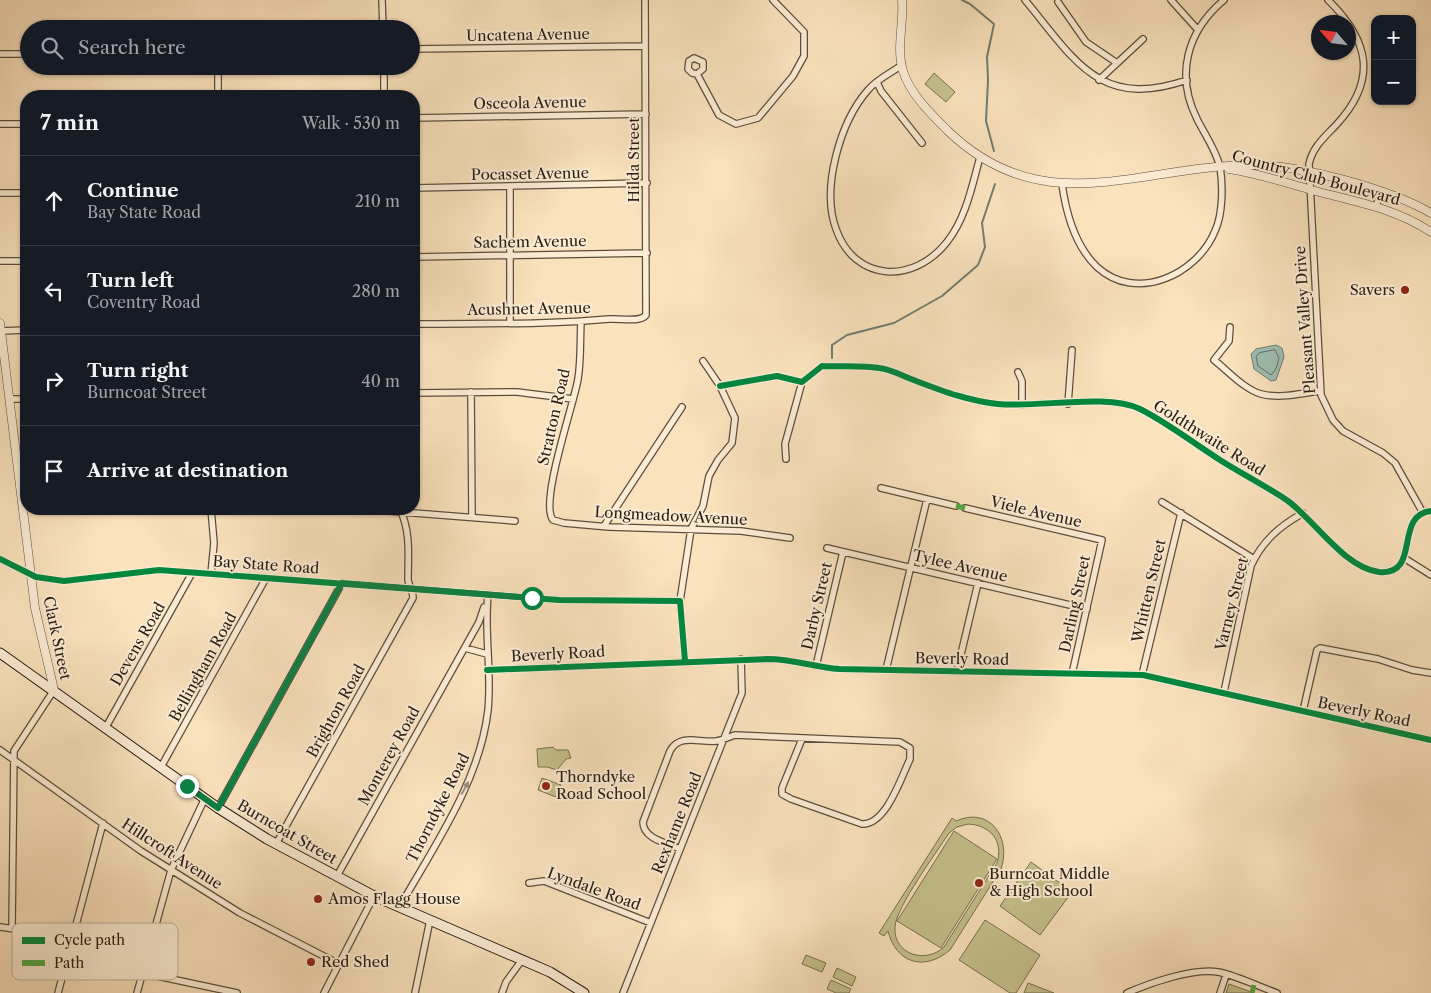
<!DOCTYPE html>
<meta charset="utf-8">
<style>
body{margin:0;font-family:"Libre Caslon Text",serif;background:#20242c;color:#f1f3f6}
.controls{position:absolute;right:15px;top:15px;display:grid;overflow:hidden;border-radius:10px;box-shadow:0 1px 4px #0004}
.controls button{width:45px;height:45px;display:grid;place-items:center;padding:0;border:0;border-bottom:1px solid #363941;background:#171b24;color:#f1f3f6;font:25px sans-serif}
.compass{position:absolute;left:1311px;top:15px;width:45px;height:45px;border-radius:50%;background:#171b24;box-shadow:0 1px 4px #0004;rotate:298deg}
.stop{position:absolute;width:15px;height:15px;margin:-11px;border:4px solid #0b8043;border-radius:50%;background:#fff}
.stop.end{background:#0b8043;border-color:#fff;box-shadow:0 1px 5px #0008}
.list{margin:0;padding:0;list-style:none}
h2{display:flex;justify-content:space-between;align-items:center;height:65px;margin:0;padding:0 20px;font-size:21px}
h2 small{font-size:16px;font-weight:400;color:#9ea1a6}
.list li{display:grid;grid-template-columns:32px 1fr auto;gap:15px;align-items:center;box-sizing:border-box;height:90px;padding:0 20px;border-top:1px solid #363941}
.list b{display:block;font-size:19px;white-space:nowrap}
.list p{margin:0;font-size:16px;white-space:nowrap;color:#9ea1a6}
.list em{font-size:16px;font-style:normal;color:#9ea1a6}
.icon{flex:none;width:28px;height:28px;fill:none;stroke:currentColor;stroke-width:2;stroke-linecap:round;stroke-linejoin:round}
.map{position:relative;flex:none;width:1431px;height:993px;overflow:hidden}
.search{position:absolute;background:#171b24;box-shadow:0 1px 4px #0004;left:20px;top:20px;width:400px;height:55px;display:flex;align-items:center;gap:12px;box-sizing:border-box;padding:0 18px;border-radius:28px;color:#9ea1a6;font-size:19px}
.panel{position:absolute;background:#171b24;box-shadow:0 1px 4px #0004;left:20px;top:90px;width:400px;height:425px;border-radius:20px}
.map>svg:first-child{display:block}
.green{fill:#c5c18c;stroke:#766e4f;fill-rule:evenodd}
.water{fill:#9ebdb2;stroke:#6f7d72}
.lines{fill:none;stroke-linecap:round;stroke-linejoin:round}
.shore{stroke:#636c62;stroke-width:1}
.stream{stroke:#6f7d72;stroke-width:2}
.minor-casing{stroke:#5c4e3d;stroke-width:8}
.tertiary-casing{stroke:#5c4e3d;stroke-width:9}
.secondary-casing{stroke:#281c12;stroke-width:11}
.minor{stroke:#fcecd4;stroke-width:5.5}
.tertiary{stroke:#fcecd4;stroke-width:8}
.secondary{stroke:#fcecd4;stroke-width:9}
.quiet{stroke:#53a942;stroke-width:5;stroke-dasharray:10 5;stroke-linecap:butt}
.cycleway-casing{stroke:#fcecd4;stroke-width:9}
.cycleway{stroke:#00873e;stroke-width:6}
.oneway{fill:#9d8e7d}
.route{stroke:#0b8043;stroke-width:6}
.poi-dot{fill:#8f2418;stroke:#fcecd4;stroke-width:2}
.labels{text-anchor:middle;stroke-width:4;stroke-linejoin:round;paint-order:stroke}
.street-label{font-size:15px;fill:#281c12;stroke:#fcecd4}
.poi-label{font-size:15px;fill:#281c12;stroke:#fcecd4;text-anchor:start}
.key{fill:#fcecd4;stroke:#bcae9a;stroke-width:1}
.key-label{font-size:14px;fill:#281c12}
</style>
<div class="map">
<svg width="1431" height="993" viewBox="0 0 1431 993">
<rect width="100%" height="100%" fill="#fae2bd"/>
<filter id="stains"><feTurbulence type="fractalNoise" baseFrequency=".004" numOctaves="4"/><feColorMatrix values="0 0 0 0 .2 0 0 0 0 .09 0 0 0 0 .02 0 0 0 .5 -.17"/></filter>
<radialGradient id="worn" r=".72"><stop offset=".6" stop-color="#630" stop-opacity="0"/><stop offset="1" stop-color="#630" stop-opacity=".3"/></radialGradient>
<path class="green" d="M 934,73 L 955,92 L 946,102 L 925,84 Z
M 553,747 L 556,750 L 568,750 L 571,758 L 566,759 L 557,770 L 547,767 L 538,767 L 537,749 Z
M 542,778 L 561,785 L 556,797 L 538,790 Z
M 952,818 L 956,821 C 989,806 1012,837 1001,869 L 950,950 C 924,972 896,963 888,931 L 884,936 L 879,933 ZM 968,824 C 990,825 1004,841 997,863 L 944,947 C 926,964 893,955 895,927 C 896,907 937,852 949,833 L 957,827 Z
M 954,831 L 997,859 L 941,948 L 897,921 Z
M 1031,862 L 1072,892 L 1040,935 L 1000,906 Z
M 985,920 L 1040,955 L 1016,993 L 1010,993 L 959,960 Z
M 806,955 L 826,963 L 822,972 L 802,964 Z
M 837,968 L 856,977 L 852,986 L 833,977 Z
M 831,980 L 851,989 L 849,993 L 836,993 L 827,989 Z
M 1028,983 L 1054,993 L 1024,993 Z
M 1229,984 L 1254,993 L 1226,993 Z"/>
<path class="water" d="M 1276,345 L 1282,348 L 1284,357 L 1276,380 L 1271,381 L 1254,369 L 1251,354 L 1256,349 Z"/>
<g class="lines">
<path class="shore" d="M 1275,350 L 1279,358 L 1276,369 L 1271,375 L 1258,366 L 1256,357 L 1259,353 Z"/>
<path class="stream" d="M 962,0 L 970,4 L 994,24 L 987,57 L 988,80 L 986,121 L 994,151
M 832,358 L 832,345 L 847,335 L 894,323 L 942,296 L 978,265 L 985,247 L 982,223 L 995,184"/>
<g class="minor-casing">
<path id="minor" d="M 382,0 L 383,29
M 1025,0 C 1075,60 1099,110 1187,80
M 1171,0 L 1198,30
M 1328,0 C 1369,40 1378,79 1337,124 C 1325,137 1313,146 1309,164 L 1321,395 L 1333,420 L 1343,431 L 1383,453 L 1395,463 L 1423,513
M 1058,2 L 1086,42 L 1117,63
M 411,49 L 645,46
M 0,54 L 29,54
M 902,65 C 891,73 877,79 868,90 C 840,122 821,188 836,229 C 855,283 914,284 947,242 C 966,218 972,186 980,157
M 218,66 L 218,96
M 384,66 L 384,96
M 697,74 L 703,69 L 703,62 L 694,58 L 689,61 L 688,69 L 692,73 L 697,74 L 719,115 L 736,124 L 758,118 L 793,76 L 804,56 L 804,32 L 773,0
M 1099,80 L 1143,39
M 877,82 L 881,91 L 922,143
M 414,118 L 646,114
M 0,124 L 26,124
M 1062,184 C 1066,213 1075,246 1097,267 C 1136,303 1197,275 1215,231 C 1223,214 1223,185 1220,167 C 1216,150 1205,135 1197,119 C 1175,75 1187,31 1224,0
M 510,187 L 510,322
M 414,188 L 647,183
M 0,193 L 26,193
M 1376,206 L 1381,191
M 414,257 L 647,253
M 0,261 L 26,261
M 581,322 C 580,341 581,361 578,379 C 574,404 539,503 553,520 L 564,523 L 609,527 L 741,531 L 790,538
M 414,324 C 479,323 545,325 609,319 C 619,318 640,323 646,315 L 645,0
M 1230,327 L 1229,341 L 1214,360 C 1228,371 1244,389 1261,394 C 1279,399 1302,393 1320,391
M 1,331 L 26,330
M 1018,372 L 1022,381 L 1022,405
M 720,386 L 777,376 L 802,382 L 822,366 C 841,367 861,365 879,368 C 890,369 901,375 911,379 C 940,390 967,401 998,404 C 1038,408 1107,393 1140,409 C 1168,423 1193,443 1220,460 C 1242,474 1266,486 1288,501 C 1316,522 1345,568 1379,572 C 1422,576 1393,515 1431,511
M 471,392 L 472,517
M 414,393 L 517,392 L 573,399
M 9,399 L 26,399
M 1068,404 L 1072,350
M 786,459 L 785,444 L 802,382
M 881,488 L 956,506
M 1162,502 L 1254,559
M 965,508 L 1102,540 L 1072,674
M 363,509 L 515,521
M 604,526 L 682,407
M 827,548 L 1087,609
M 1404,558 L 1431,575
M 0,559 L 36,577 L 64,581 L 159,570 L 559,600 L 680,601 L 685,661
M 211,574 L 214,543 L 211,509
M 680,601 L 691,529 L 703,506 L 709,476 L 718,460 L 732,443 L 735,418 L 720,386 L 703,361
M 465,648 L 487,654
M 816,666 L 843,552
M 487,670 L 768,659 C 792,659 815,667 839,669 L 1143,675 L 1431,740
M 886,670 L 927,499
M 957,671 L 978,583
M 1142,675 L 1181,513
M 1224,692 L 1251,566 C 1262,541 1280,526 1303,513
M 1303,711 L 1317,650 L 1320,648 L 1378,659 L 1412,670 L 1431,673
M 106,727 L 192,573
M 0,750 L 141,851 L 240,913 L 339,964
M 161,767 L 266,578
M 218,808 L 342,583
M 276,844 L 413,598 C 413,591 409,586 408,580 C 408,554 411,533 400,509
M 680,849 C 667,843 643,839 643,822 L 670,751 C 680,733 699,743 716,741 C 723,740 729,737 735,735 L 900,742 L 910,748 L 910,759 C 901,778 886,825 862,824 L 791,799 L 782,794 L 782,788 L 802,739
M 337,876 L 479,622 L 484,607
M 529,883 L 544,881 L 651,923
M 399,908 C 434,846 480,781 488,710 C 492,672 484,633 488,595
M 0,927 L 73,937
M 12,929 L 14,751 L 54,690
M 143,973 L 237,993
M 58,993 L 103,823
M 137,993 L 171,870 L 205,798
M 324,993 L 374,896
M 415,993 L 430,920
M 502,993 L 506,982 L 522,960
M 623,993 L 742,693 L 741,659
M 1127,993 C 1150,983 1192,968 1218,972 C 1238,976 1257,986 1277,993
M 1220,993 L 1226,975"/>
</g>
<g class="tertiary-casing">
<path id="tertiary" d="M 902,0 C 904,24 896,48 903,71 C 910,94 932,115 948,131 C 1044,223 1138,166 1250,165 C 1299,164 1389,189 1431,213
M 1229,169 C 1256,173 1281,181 1308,189 C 1351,201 1393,207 1431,232
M 0,323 L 35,608 L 54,690"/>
</g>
<g class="secondary-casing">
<path id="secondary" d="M 0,653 L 218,808 L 267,839 L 374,896 L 550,972 L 584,993"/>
</g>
<use href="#minor" class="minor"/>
<use href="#tertiary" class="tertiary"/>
<use href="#secondary" class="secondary"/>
<path class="quiet" d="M 956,506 L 965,508
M 1252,993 L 1254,985"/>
<g class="cycleway-casing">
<path id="cycleway" d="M 720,386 L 777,376 L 802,382 L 822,366 C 841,367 861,365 879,368 C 890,369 901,375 911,379 C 940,390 967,401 998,404 C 1038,408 1107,393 1140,409 C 1168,423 1193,443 1220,460 C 1242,474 1266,486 1288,501 C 1316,522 1345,568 1379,572 C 1422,576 1393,515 1431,511
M 0,559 L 36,577 L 64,581 L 159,570 L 559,600 L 680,601 L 685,661
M 487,670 L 768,659 C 792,659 815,667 839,669 L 1143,675 L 1431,740"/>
</g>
<use href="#cycleway" class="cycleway"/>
</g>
<defs><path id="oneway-solid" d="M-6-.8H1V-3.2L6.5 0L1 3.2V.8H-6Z" transform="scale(1.25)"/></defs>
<use class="oneway" href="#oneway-solid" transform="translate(465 788) rotate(-61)"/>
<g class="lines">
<path class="route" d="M 187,786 L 218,808 L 342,583 L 532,598"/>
</g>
<g class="poi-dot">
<circle cx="1405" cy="290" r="5"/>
<circle cx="546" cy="786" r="5"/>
<circle cx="979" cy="883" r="5"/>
<circle cx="318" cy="899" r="5"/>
<circle cx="311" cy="962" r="5"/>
</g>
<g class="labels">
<g class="street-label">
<text transform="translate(528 35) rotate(-1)" y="5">Uncatena Avenue</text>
<text transform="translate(530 103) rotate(-1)" y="5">Osceola Avenue</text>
<text transform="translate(634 160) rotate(-90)" y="5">Hilda Street</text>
<text transform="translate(530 174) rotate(-1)" y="5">Pocasset Avenue</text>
<text transform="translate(1316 178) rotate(15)" y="5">Country Club Boulevard</text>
<text transform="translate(530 242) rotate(-1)" y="5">Sachem Avenue</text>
<text transform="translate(529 309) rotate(-1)" y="5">Acushnet Avenue</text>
<text transform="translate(1305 320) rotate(-94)" y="5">Pleasant Valley Drive</text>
<text transform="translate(554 417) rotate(-77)" y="5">Stratton Road</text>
<text transform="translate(1209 438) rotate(32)" y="5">Goldthwaite Road</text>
<text transform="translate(1036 512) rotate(13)" y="5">Viele Avenue</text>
<text transform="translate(671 516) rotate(3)" y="5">Longmeadow Avenue</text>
<text transform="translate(266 565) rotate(4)" y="5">Bay State Road</text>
<text transform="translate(960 566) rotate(13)" y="5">Tylee Avenue</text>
<text transform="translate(1149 591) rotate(-77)" y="5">Whitten Street</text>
<text transform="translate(1075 604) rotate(-78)" y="5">Darling Street</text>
<text transform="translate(1232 604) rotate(-76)" y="5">Varney Street</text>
<text transform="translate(817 606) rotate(-77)" y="5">Darby Street</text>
<text transform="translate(57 638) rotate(78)" y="5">Clark Street</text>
<text transform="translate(138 644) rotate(-60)" y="5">Devens Road</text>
<text transform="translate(558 654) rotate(-3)" y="5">Beverly Road</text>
<text transform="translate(962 659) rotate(1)" y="5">Beverly Road</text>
<text transform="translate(203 667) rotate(-61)" y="5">Bellingham Road</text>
<text transform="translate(336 711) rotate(-61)" y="5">Brighton Road</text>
<text transform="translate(1364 712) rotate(12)" y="5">Beverly Road</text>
<text transform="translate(389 756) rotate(-61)" y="5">Monterey Road</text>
<text transform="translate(438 808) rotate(-63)" y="5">Thorndyke Road</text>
<text transform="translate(677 823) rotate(-68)" y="5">Rexhame Road</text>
<text transform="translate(287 832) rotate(30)" y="5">Burncoat Street</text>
<text transform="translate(172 854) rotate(33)" y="5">Hillcroft Avenue</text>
<text transform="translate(594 889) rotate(20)" y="5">Lyndale Road</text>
</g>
<g class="poi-label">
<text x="1395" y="295" text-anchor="end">Savers</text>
<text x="556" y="782">Thorndyke<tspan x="556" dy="17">Road School</tspan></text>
<text x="989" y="879">Burncoat Middle<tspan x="989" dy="17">&amp; High School</tspan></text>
<text x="328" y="904">Amos Flagg House</text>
<text x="321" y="967">Red Shed</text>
</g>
</g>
<rect x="12" y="923" width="166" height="57" rx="8" class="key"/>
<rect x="22" y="937" width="23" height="7" fill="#00873e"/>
<rect x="22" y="960" width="23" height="6" fill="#53a942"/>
<g class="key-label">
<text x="54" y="945">Cycle path</text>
<text x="54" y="968">Path</text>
</g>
<rect width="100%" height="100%" filter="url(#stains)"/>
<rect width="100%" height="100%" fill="url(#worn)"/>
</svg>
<div class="controls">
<button>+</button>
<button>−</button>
</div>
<svg class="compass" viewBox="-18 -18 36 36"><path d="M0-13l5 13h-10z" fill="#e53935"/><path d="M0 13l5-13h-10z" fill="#9ea1a6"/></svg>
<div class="stop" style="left:532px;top:598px"></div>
<div class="stop end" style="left:187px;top:786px"></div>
<div class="search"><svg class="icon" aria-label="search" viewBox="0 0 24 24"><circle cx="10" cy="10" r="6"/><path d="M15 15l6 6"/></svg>Search here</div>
<section class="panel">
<h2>7 min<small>Walk · 530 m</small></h2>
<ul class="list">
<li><svg class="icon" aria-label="ahead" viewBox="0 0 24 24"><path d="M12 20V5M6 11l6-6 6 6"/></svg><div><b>Continue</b><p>Bay State Road</p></div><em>210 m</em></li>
<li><svg class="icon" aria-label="left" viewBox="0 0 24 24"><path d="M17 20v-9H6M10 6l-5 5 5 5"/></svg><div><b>Turn left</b><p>Coventry Road</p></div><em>280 m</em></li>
<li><svg class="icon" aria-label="right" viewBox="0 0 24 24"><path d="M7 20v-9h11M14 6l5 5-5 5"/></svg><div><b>Turn right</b><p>Burncoat Street</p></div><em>40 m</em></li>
<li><svg class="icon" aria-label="arrive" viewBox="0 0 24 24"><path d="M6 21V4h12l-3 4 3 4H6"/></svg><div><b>Arrive at destination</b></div></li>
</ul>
</section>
</div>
